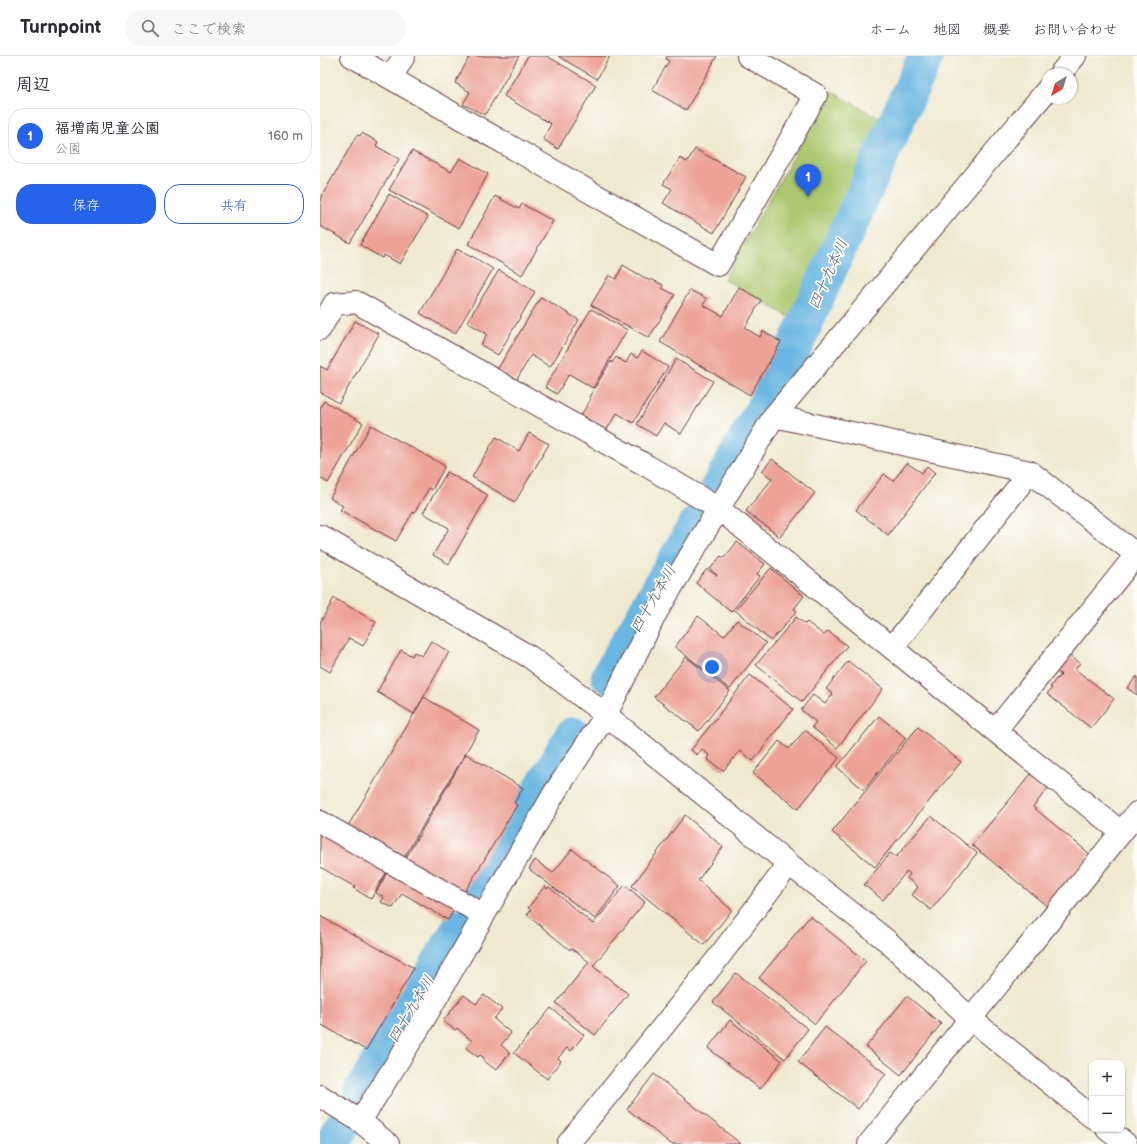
<!DOCTYPE html>
<html lang="ja">
<meta charset="utf-8">
<style>
body{margin:0;font-family:"Balsamiq Sans","Klee One",sans-serif;background:#f7f7f7;color:#2b2b33}
.controls{position:absolute;right:12px;bottom:12px;display:grid;overflow:hidden;border-radius:8px;box-shadow:0 1px 3px #0004}
.controls button{width:36px;height:36px;display:grid;place-items:center;padding:0;border:0;border-bottom:1px solid #e1e1e2;background:#fff;color:#2b2b33;font:20px sans-serif}
.compass{position:absolute;left:721px;top:12px;width:36px;height:36px;border-radius:50%;background:#fff;box-shadow:0 1px 3px #0004;rotate:218deg}
.you{position:absolute;left:392px;top:611px;width:14px;height:14px;margin:-10px;border:3px solid #fff;border-radius:50%;background:#1a73e8;box-shadow:0 0 0 6px #1a73e833}
.badge{display:grid;place-items:center;width:26px;height:26px;border-radius:50%;background:#2563eb;color:#fff;font-size:13px;font-weight:700}
.pin{position:absolute;translate:-50% -33px;filter:drop-shadow(0 1px 2px #0008)}
.pin::after{content:'';position:absolute;top:21px;width:14px;height:12px;background:inherit;clip-path:polygon(0 0,100% 0,50% 100%)}
.list{margin:0;padding:0;list-style:none}
h2{display:flex;justify-content:space-between;align-items:center;height:52px;margin:0;padding:0 16px;font-size:17px}
h2 small{font-size:13px;font-weight:400;color:#7c7c81}
.list li{display:grid;grid-template-columns:26px 1fr auto;gap:12px;align-items:center;box-sizing:border-box;height:56px;margin:0 8px 8px;padding:0 8px;border:1px solid #e1e1e2;border-radius:16px}
.list b{display:block;font-size:15px;white-space:nowrap}
.list p{margin:0;font-size:13px;white-space:nowrap;color:#7c7c81}
.list em{font-size:13px;font-style:normal;color:#7c7c81}
.actions{display:flex;gap:8px;padding:12px 16px}
.actions a{flex:1;padding:9px 0;border:1px solid #2563eb;border-radius:16px;text-align:center;font-size:14px;color:#2563eb}
.actions .main{background:#2563eb;color:#fff}
.icon{flex:none;width:22px;height:22px;fill:none;stroke:currentColor;stroke-width:2;stroke-linecap:round;stroke-linejoin:round}
.map{position:relative;flex:none;width:817px;height:1088px;overflow:hidden}
header{display:flex;align-items:center;gap:24px;box-sizing:border-box;height:56px;padding:0 20px;background:#fff;border-bottom:1px solid #e1e1e2}
header strong{font-size:19px}
nav{display:flex;gap:22px;margin-inline-start:auto;font-size:14px}
.search{width:280px;height:36px;background:#f7f7f7;display:flex;align-items:center;gap:10px;box-sizing:border-box;padding:0 14px;border-radius:16px;color:#7c7c81;font-size:15px}
main{display:flex}
aside{flex:1;background:#fff}
.map>svg:first-child{display:block}
.green{fill:#abc86e;stroke:#7a744c}
.lines{fill:none;stroke-linecap:round;stroke-linejoin:round}
.river{stroke:#67b6e1;stroke-width:36}
.building{fill:#eca297}
.minor-casing{stroke:#633d44;stroke-width:24}
.minor{stroke:#fff;stroke-width:22}
.labels{text-anchor:middle;stroke-width:3.5;stroke-linejoin:round;paint-order:stroke}
.water-label{font-size:15px;font-style:italic;fill:#565b74;stroke:#fdfcf7}
</style>
<header>
<strong>Turnpoint</strong>
<div class="search"><svg class="icon" aria-label="search" viewBox="0 0 24 24"><circle cx="10" cy="10" r="6"/><path d="M15 15l6 6"/></svg>ここで検索</div>
<nav><a>ホーム</a><a>地図</a><a>概要</a><a>お問い合わせ</a></nav>
</header>
<main>
<aside>
<h2>周辺<small></small></h2>
<ul class="list">
<li><span class="badge">1</span><div><b>福増南児童公園</b><p>公園</p></div><em>160 m</em></li>
</ul>
<div class="actions"><a class="main">保存</a><a>共有</a></div>
</aside>
<div class="map">
<svg width="817" height="1088" viewBox="0 0 817 1088">
<rect width="100%" height="100%" fill="#fdfcf7"/>
<filter id="ink" filterUnits="userSpaceOnUse"><feTurbulence type="fractalNoise" baseFrequency=".025" numOctaves="2"/><feDisplacementMap in="SourceGraphic" scale="8" xChannelSelector="R" yChannelSelector="G"/><feConvolveMatrix kernelMatrix="1 2 1 2 8 2 1 2 1" color-interpolation-filters="sRGB"/></filter>
<filter id="wash" filterUnits="userSpaceOnUse"><feTurbulence type="fractalNoise" baseFrequency=".012" numOctaves="4" result="noise"/><feDisplacementMap in="SourceGraphic" scale="16" xChannelSelector="R" yChannelSelector="G"/><feGaussianBlur stdDeviation="0.9" result="paint"/><feColorMatrix in="noise" values="0 0 0 0 0 0 0 0 0 0 0 0 0 0 0 0 0 1.4 0 .05"/><feComposite in="paint" operator="in"/></filter>
<g filter="url(#wash)">
<rect width="100%" height="100%" fill="#efe9cf"/>
<path class="green" d="M 511,35 L 566,66 L 478,266 L 404,223 Z"/>
<g class="lines">
<path class="river" d="M 399,430 C 432,373 465,317 490,256 L 606,0
M 289,620 L 377,467
M 164,830 L 253,679
M 41,1036 L 141,870
M 12,1088 L 22,1070"/>
</g>
<g id="blocks">
<path class="building" d="M 150,0 L 199,0 L 165,59 L 143,48 L 150,36 L 135,27 Z
M 208,0 L 227,0 L 276,29 L 238,93 L 223,83 L 231,68 L 184,40 Z
M 238,0 L 290,0 L 277,23 Z
M 347,0 L 397,0 L 366,54 L 332,34 L 349,5 L 346,3 Z
M 42,77 L 58,86 L 56,90 L 79,103 L 30,187 L 0,170 L 0,143 L 37,79 L 40,80 Z
M 375,93 L 426,121 L 394,177 L 343,147 L 352,133 L 343,128 L 360,102 L 367,106 Z
M 92,95 L 131,116 L 140,102 L 168,118 L 139,172 L 69,134 Z
M 69,138 L 108,161 L 80,208 L 64,199 L 62,202 L 40,189 Z
M 175,140 L 199,153 L 202,148 L 233,165 L 202,219 L 148,188 Z
M 137,193 L 151,201 L 152,200 L 173,213 L 135,278 L 100,257 Z
M 303,209 L 330,225 L 331,223 L 343,229 L 342,232 L 355,239 L 329,282 L 271,249 L 289,219 L 296,223 Z
M 179,214 L 215,236 L 178,299 L 161,289 L 167,278 L 147,266 Z
M 419,231 L 441,244 L 425,272 L 440,281 L 443,275 L 461,286 L 430,339 L 340,286 L 370,234 L 387,243 L 383,249 L 403,260 Z
M 221,241 L 259,264 L 230,311 L 211,299 L 196,325 L 177,314 Z
M 271,253 L 307,274 L 273,332 L 249,318 L 237,338 L 225,331 Z
M 35,265 L 59,278 L 19,347 L 0,336 L 0,310 L 7,314 Z
M 322,295 L 348,311 L 313,367 L 297,357 L 286,375 L 261,359 L 271,343 L 269,341 L 291,305 L 292,307 L 296,301 L 306,307 L 311,298 L 317,302 Z
M 356,303 L 393,325 L 361,378 L 344,367 L 336,380 L 317,368 Z
M 4,345 L 43,367 L 8,427 L 0,422 L 0,352 Z
M 51,369 L 125,410 L 112,434 L 109,432 L 94,457 L 93,456 L 76,485 L 20,454 L 23,450 L 10,442 Z
M 209,377 L 229,388 L 195,446 L 152,421 L 176,381 L 199,395 Z
M 452,403 L 495,437 L 460,481 L 426,455 L 452,423 L 442,415 Z
M 587,407 L 602,417 L 607,410 L 615,417 L 568,479 L 536,454 L 564,418 L 573,425 Z
M 127,416 L 168,439 L 129,508 L 113,499 L 129,472 L 103,457 Z
M 417,486 L 445,508 L 437,518 L 440,520 L 411,556 L 376,527 L 387,513 L 397,520 L 397,519 L 390,513 L 401,500 L 404,502 Z
M 451,512 L 484,540 L 474,553 L 477,555 L 451,585 L 415,554 Z
M 14,542 L 56,566 L 43,590 L 29,582 L 10,616 L 0,610 L 0,567 Z
M 378,560 L 404,580 L 417,564 L 446,587 L 410,633 L 355,591 Z
M 476,561 L 485,568 L 487,566 L 504,579 L 508,575 L 527,590 L 482,646 L 436,609 Z
M 111,585 L 129,596 L 94,658 L 57,636 L 81,594 L 92,600 L 94,596 L 102,600 Z
M 749,599 L 760,607 L 755,613 L 794,643 L 771,672 L 727,638 L 732,632 L 730,631 L 737,622 L 738,623 L 741,619 L 737,615 Z
M 366,601 L 410,635 L 379,675 L 334,641 Z
M 528,605 L 563,633 L 517,692 L 492,671 L 496,666 L 481,654 L 493,639 L 505,648 L 513,638 L 506,633 Z
M 430,619 L 473,653 L 433,705 L 420,695 L 403,715 L 387,703 L 389,699 L 382,693 L 377,699 L 371,694 Z
M 817,620 L 817,639 L 807,632 Z
M 104,641 L 159,674 L 75,817 L 68,813 L 51,843 L 33,832 L 35,831 L 0,811 L 0,753 L 28,770 Z
M 559,660 L 586,682 L 544,734 L 517,711 Z
M 598,671 L 641,706 L 555,811 L 512,776 Z
M 485,674 L 519,702 L 478,753 L 433,717 L 459,685 L 469,693 Z
M 146,698 L 203,732 L 194,747 L 197,749 L 128,864 L 82,837 L 73,852 L 61,846 L 64,841 L 56,837 L 68,815 L 76,819 Z
M 711,718 L 728,732 L 713,751 L 770,798 L 728,851 L 652,789 Z
M 365,759 L 403,791 L 378,824 L 412,854 L 384,889 L 312,830 Z
M 611,760 L 657,797 L 611,854 L 592,839 L 598,831 L 587,822 L 590,818 L 587,815 L 563,844 L 544,829 L 570,797 L 576,801 Z
M 252,793 L 300,830 L 275,863 L 209,813 L 215,804 L 233,817 Z
M 305,829 L 325,846 L 273,910 L 308,938 L 275,979 L 236,947 L 269,906 L 251,892 L 250,894 L 207,859 L 211,854 L 208,852 L 225,830 L 227,833 L 229,831 L 273,868 Z
M 0,860 L 94,912 L 46,994 L 0,968 Z
M 490,860 L 546,905 L 495,968 L 439,922 Z
M 416,917 L 488,973 L 465,1003 L 393,946 Z
M 144,939 L 156,948 L 164,939 L 182,953 L 174,963 L 191,977 L 181,989 L 190,997 L 176,1014 L 163,1004 L 164,1002 L 160,999 L 158,1001 L 146,992 L 152,985 L 137,972 L 135,974 L 123,965 Z
M 587,940 L 621,968 L 581,1019 L 546,991 Z
M 231,952 L 264,979 L 251,995 L 247,992 L 238,1002 L 241,1005 L 227,1023 L 194,997 Z
M 410,964 L 462,1005 L 440,1033 L 388,992 Z
M 505,971 L 566,1018 L 538,1053 L 478,1006 Z
M 334,1018 L 421,1088 L 351,1088 L 307,1053 Z"/>
</g>
</g>
<g filter="url(#ink)">
<use href="#blocks" fill-opacity="0" stroke="#633d44" stroke-width="1"/>
<g class="lines">
<g class="minor-casing">
<path id="minor" d="M 32,0 L 398,209 L 496,39 L 428,0
M 740,18 L 755,0
M 71,22 L 84,0
M 0,273 L 14,248 L 36,246 L 329,411 L 399,453 L 801,776
M 454,360 L 710,416 L 817,499
M 0,480 L 210,601 L 286,659 L 469,808 L 566,884 L 651,963 L 772,1061
M 572,592 L 710,416
M 675,675 L 816,499
M 0,766 L 164,859
M 0,1040 L 40,1065 L 68,1088
M 40,1065 L 97,975 L 235,736 L 286,659 L 336,557 L 454,360 L 727,34
M 787,1073 L 806,1088
M 248,1088 L 395,906 L 469,808
M 549,1088 L 817,757"/>
</g>
<use href="#minor" class="minor"/>
</g>
</g>
<g class="labels">
<g class="water-label">
<text transform="translate(508 218) rotate(-66)" y="5">四十九本川</text>
<text transform="translate(333 543) rotate(-60)" y="5">四十九本川</text>
<text transform="translate(91 953) rotate(-59)" y="5">四十九本川</text>
</g>
</g>
</svg>
<div class="controls">
<button>+</button>
<button>−</button>
</div>
<svg class="compass" viewBox="-18 -18 36 36"><path d="M0-13l5 13h-10z" fill="#e53935"/><path d="M0 13l5-13h-10z" fill="#7c7c81"/></svg>
<div class="you"></div>
<div class="pin badge" style="left:488px;top:141px">1</div>
</div>
</main>
